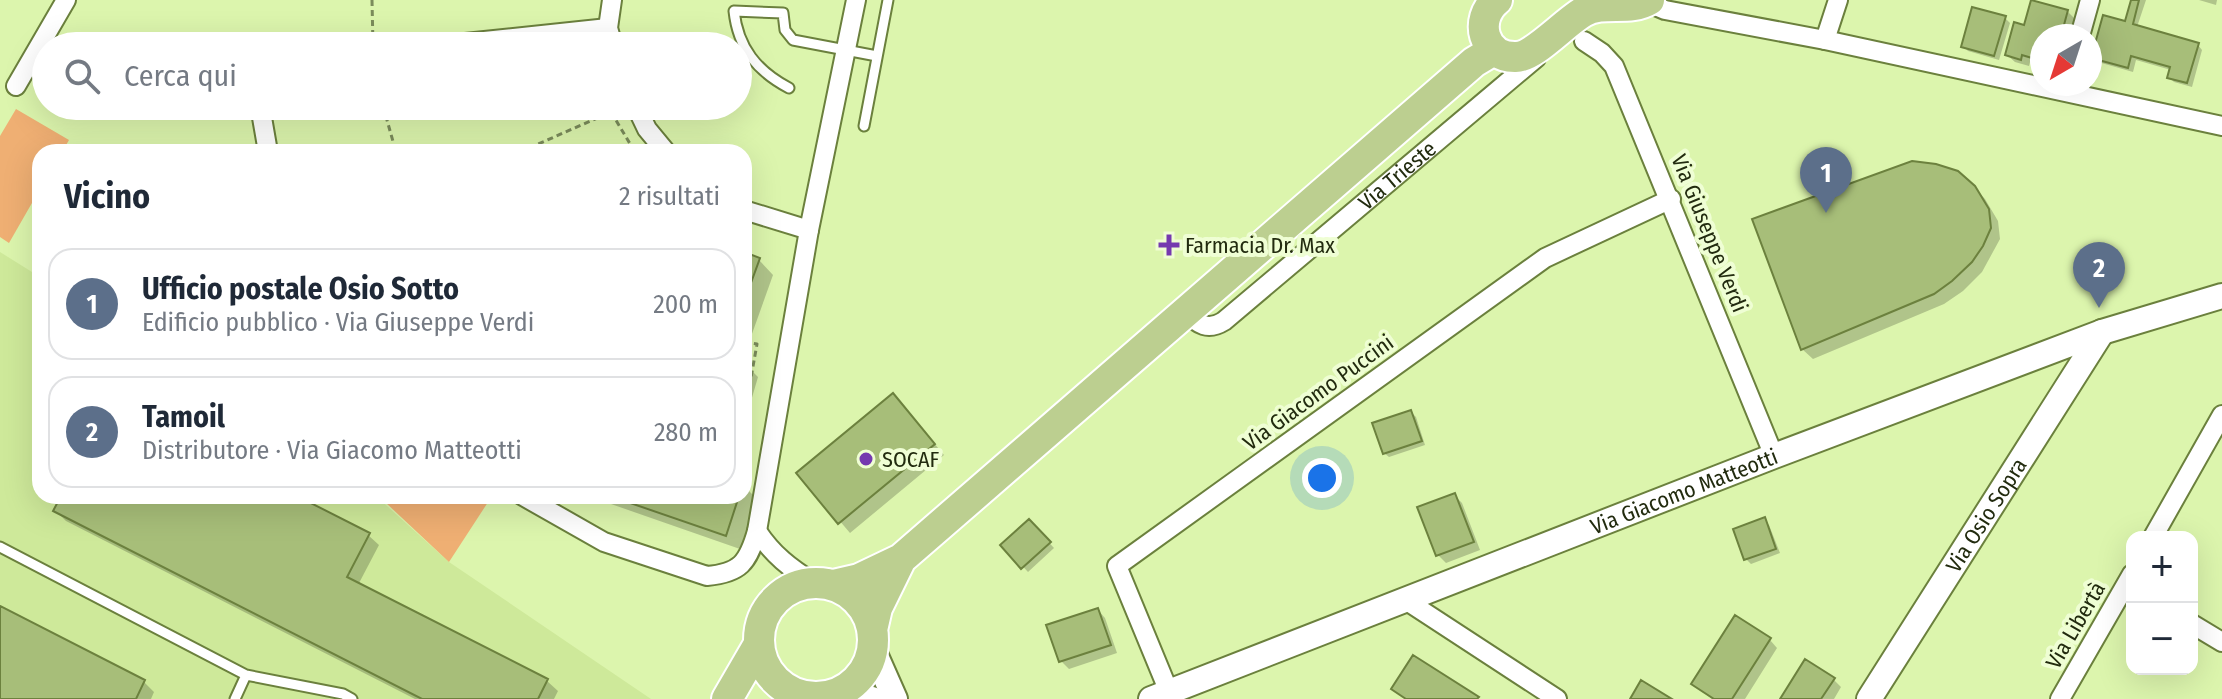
<!DOCTYPE html>
<html lang="it">
<meta charset="utf-8">
<style>
body{margin:0;font-family:"Fira Sans Condensed",sans-serif;background:#f6f6f7;color:#1f2937}
.controls{position:absolute;right:24px;bottom:24px;display:grid;overflow:hidden;border-radius:16px;box-shadow:0 8px 32px #0002}
.controls button{width:72px;height:72px;display:grid;place-items:center;padding:0;border:0;border-bottom:2px solid #e0e1e3;background:#fff;color:#1f2937;font:40px sans-serif}
.compass{position:absolute;left:2030px;top:24px;width:72px;height:72px;border-radius:50%;background:#fff;box-shadow:0 8px 32px #0002;rotate:219deg}
.you{position:absolute;left:1322px;top:478px;width:28px;height:28px;margin:-20px;border:6px solid #fff;border-radius:50%;background:#1a73e8;box-shadow:0 0 0 12px #1a73e833}
.badge{display:grid;place-items:center;width:52px;height:52px;border-radius:50%;background:#2563eb;color:#fff;font-size:26px;font-weight:700}
.pin{position:absolute;translate:-50% -66px;filter:drop-shadow(0 2px 4px #0008)}
.pin::after{content:'';position:absolute;top:42px;width:28px;height:24px;background:inherit;clip-path:polygon(0 0,100% 0,50% 100%)}
.list{margin:0;padding:0;list-style:none}
h2{display:flex;justify-content:space-between;align-items:center;height:104px;margin:0;padding:0 32px;font-size:34px}
h2 small{font-size:26px;font-weight:400;color:#747a83}
.list li{display:grid;grid-template-columns:52px 1fr auto;gap:24px;align-items:center;box-sizing:border-box;height:112px;margin:0 16px 16px;padding:0 16px;border:2px solid #e0e1e3;border-radius:24px}
.list b{display:block;font-size:30px;white-space:nowrap}
.list p{margin:0;font-size:26px;white-space:nowrap;color:#747a83}
.list em{font-size:26px;font-style:normal;color:#747a83}
.icon{flex:none;width:44px;height:44px;fill:none;stroke:currentColor;stroke-width:2;stroke-linecap:round;stroke-linejoin:round}
.map{position:relative;flex:none;width:2222px;height:699px;overflow:hidden}
.search{position:absolute;background:#fff;box-shadow:0 8px 32px #0002;left:32px;top:32px;width:720px;height:88px;display:flex;align-items:center;gap:20px;box-sizing:border-box;padding:0 28px;border-radius:44px;color:#747a83;font-size:30px}
.panel{position:absolute;background:#fff;box-shadow:0 8px 32px #0002;left:32px;top:144px;width:720px;height:360px;border-radius:24px}
.map>svg:first-child{display:block}
.built{fill:#cee99a}
.green{fill:#efaf73}
.shadow{fill:#0003}
.building{fill:#a7be79;stroke:#6c813e;stroke-width:2}
.lines{fill:none;stroke-linecap:round;stroke-linejoin:round}
.service-casing{stroke:#6b803d;stroke-width:13}
.minor-casing{stroke:#6b803d;stroke-width:22}
.tertiary-casing{stroke:#6b803d;stroke-width:28}
.primary-casing{stroke:#fff;stroke-width:34}
.path{stroke:#7b8c5b;stroke-width:3;stroke-dasharray:6 4;stroke-linecap:butt}
.service{stroke:#fff;stroke-width:9}
.minor{stroke:#fff;stroke-width:18}
.tertiary{stroke:#fff;stroke-width:24}
.primary{stroke:#bccf90;stroke-width:30}
.poi-dot{fill:#7539af;stroke:#effed4;stroke-width:3}
.labels{text-anchor:middle;stroke-width:8;stroke-linejoin:round;paint-order:stroke}
.street-label{font-size:22px;fill:#222b0f;stroke:#effed4}
.poi-label{font-size:22px;fill:#222b0f;stroke:#effed4;text-anchor:start}
</style>
<div class="map">
<svg width="2222" height="699" viewBox="0 0 2222 699">
<rect width="100%" height="100%" fill="#dcf5ad"/>
<path class="built" d="M 0,252 L 40,277 L 40,496 L 376,496 L 449,562 L 651,699 L 0,699 Z"/>
<path class="green" d="M 16,109 L 69,140 L 62,152 L 40,152 L 40,189 L 9,243 L 0,237 L 0,136 Z
M 391,496 L 492,496 L 449,562 L 385,502 Z"/>
<path class="shadow" d="M 2133,0 L 2146,0 L 2137,27 L 2198,45 L 2202,50 L 2192,87 L 2174,82 L 2169,77 L 2171,70 L 2136,60 L 2133,72 L 2098,62 L 2093,57 L 2126,24 Z
M 2199,0 L 2217,0 L 2216,5 Z
M 2067,11 L 2075,19 L 2070,36 L 2042,36 L 2042,65 L 2030,62 L 2029,66 L 2015,62 L 2007,55 L 2026,27 Z
M 2005,18 L 2010,23 L 1999,60 L 1968,51 L 1963,46 Z
M 567,106 L 591,106 L 592,108 L 573,114 Z
M 1974,187 L 1985,199 L 1998,221 L 2000,239 L 1982,272 L 1963,291 L 1944,304 L 1813,359 L 1802,349 Z
M 744,255 L 759,260 L 773,275 L 748,345 L 744,343 Z
M 744,363 L 758,377 L 744,425 Z
M 903,406 L 944,455 L 850,533 L 799,473 Z
M 1411,412 L 1416,417 L 1425,445 L 1389,457 L 1384,453 Z
M 744,486 L 757,499 L 740,549 L 611,504 L 602,496 L 744,496 Z
M 1454,495 L 1462,503 L 1480,550 L 1446,563 L 1438,555 Z
M 63,496 L 292,496 L 368,535 L 379,545 L 358,585 L 547,681 L 558,691 L 554,699 L 415,699 L 66,521 L 56,511 Z
M 1764,520 L 1769,525 L 1780,553 L 1751,564 L 1746,559 Z
M 1029,521 L 1054,548 L 1028,572 L 1003,545 Z
M 0,608 L 144,682 L 154,692 L 151,699 L 0,699 Z
M 1098,610 L 1105,618 L 1117,653 L 1069,669 L 1061,661 L 1049,627 Z
M 1770,640 L 1777,648 L 1745,699 L 1712,699 L 1693,684 Z
M 1834,680 L 1841,687 L 1834,699 L 1782,699 Z"/>
<path class="building" d="M 2031,0 L 2068,10 L 2061,36 L 2042,36 L 2042,61 L 2022,55 L 2021,60 L 2005,55 L 2014,22 L 2024,25 Z
M 2131,0 L 2139,0 L 2133,24 L 2199,43 L 2187,83 L 2167,78 L 2170,67 L 2131,56 L 2128,68 L 2091,58 L 2103,15 L 2125,21 Z
M 1972,7 L 2006,16 L 1994,56 L 1961,47 Z
M 1912,161 L 1936,164 L 1958,171 L 1975,186 L 1989,209 L 1991,228 L 1983,246 L 1972,262 L 1952,281 L 1934,294 L 1801,350 L 1752,219 Z
M 744,252 L 760,258 L 744,302 Z
M 893,393 L 935,444 L 838,524 L 796,473 Z
M 1411,410 L 1422,441 L 1383,454 L 1372,423 Z
M 1455,493 L 1474,542 L 1436,556 L 1417,507 Z
M 61,496 L 297,496 L 370,533 L 347,577 L 548,679 L 538,699 L 422,699 L 53,511 Z
M 610,496 L 739,496 L 726,536 Z
M 1765,517 L 1776,549 L 1744,560 L 1733,529 Z
M 1029,519 L 1051,542 L 1021,569 L 1000,545 Z
M 0,606 L 145,680 L 136,699 L 0,699 Z
M 1098,608 L 1111,645 L 1059,662 L 1046,625 Z
M 1735,615 L 1771,638 L 1732,699 L 1714,699 L 1691,684 Z
M 1413,655 L 1479,697 L 1477,699 L 1406,699 L 1391,689 Z
M 1805,659 L 1835,678 L 1821,699 L 1780,699 Z
M 1641,680 L 1672,699 L 1630,699 Z"/>
<g class="lines">
<g class="service-casing">
<path id="service" d="M 789,88 C 757,71 738,48 734,11 L 783,13 L 785,30 L 793,40 L 877,56
M 864,126 L 888,0
M 0,547 L 246,675 L 343,694 L 352,699
M 235,699 L 246,675"/>
</g>
<g class="minor-casing">
<g id="minor">
<path d="M 612,0 L 608,28 L 613,46"/>
<path d="M 1646,2 L 1665,10 L 1825,40 L 2222,126"/>
<path d="M 2080,36 L 2090,0"/>
<path d="M 1825,40 L 1838,0"/>
<path d="M 1584,41 L 1602,53 L 1614,66 L 1774,456"/>
<path d="M 436,46 L 608,28"/>
<path d="M 16,86 L 66,0"/>
<path d="M 260,106 L 268,152"/>
<path d="M 636,106 L 647,129 L 666,152"/>
<path d="M 744,210 L 809,230"/>
<path id="s1" d="M 1186,312 C 1198,325 1208,331 1224,321 L 1536,58"/>
<path d="M 523,496 L 604,542 L 707,576 C 740,573 748,563 757,531 L 809,230 L 856,0"/>
<path d="M 757,531 C 773,555 790,568 814,583"/>
<path d="M 2153,537 L 2222,415"/>
<path d="M 1407,601 L 1557,699"/>
<path d="M 2192,624 L 2222,642"/>
<path d="M 1169,692 L 1117,566 L 1545,258 L 1671,199"/>
<path d="M 2060,699 L 2132,574"/>
</g>
</g>
<g class="tertiary-casing">
<g id="tertiary">
<path d="M 872,647 L 895,699"/>
<path d="M 837,692 L 872,699"/>
<path id="s2" d="M 1151,699 L 1774,456 L 2102,332 L 2222,296"/>
<path id="s3" d="M 1869,699 L 2102,332"/>
</g>
</g>
<g class="primary-casing">
<path id="primary" d="M 1497,0 C 1473,19 1483,58 1516,57 C 1534,57 1564,23 1583,12 C 1604,0 1629,12 1649,0
M759 640a57 57 0 1 1 114 0a57 57 0 1 1-114 0Z
M 833,585 L 859,579 L 901,559 L 1474,62 L 1494,50
M 872,630 L 877,608 L 901,559
M 727,699 L 759,644"/>
</g>
<path class="path" d="M 372,0 L 373,46
M 383,106 L 396,152
M 611,112 L 635,152
M 520,152 L 611,112 L 608,106
M 744,342 L 757,344 L 744,417"/>
<use href="#service" class="service"/>
<use href="#minor" class="minor"/>
<use href="#tertiary" class="tertiary"/>
<use href="#primary" class="primary"/>
</g>
<g class="poi-dot">
<path d="M1165 233h8v8h8v8h-8v8h-8v-8h-8v-8h8z"/>
<circle cx="866" cy="459" r="8"/>
</g>
<g class="labels">
<g class="street-label">
<text dy="8" stroke="none"><textPath href="#s1" startOffset="270">Via Trieste</textPath></text>
<text transform="translate(1710 233) rotate(68)" y="8">Via Giuseppe Verdi</text>
<text transform="translate(1318 392) rotate(-36)" y="8">Via Giacomo Puccini</text>
<text dy="8" stroke="none"><textPath href="#s2" startOffset="572">Via Giacomo Matteotti</textPath></text>
<text dy="8" stroke="none"><textPath href="#s3" startOffset="218">Via Osio Sopra</textPath></text>
<text transform="translate(2075 625) rotate(-60)" y="8">Via Libertà</text>
</g>
<g class="poi-label">
<text x="1185" y="253">Farmacia Dr. Max</text>
<text x="882" y="467">SOCAF</text>
</g>
</g>
</svg>
<div class="controls">
<button>+</button>
<button>−</button>
</div>
<svg class="compass" viewBox="-18 -18 36 36"><path d="M0-13l5 13h-10z" fill="#e53935"/><path d="M0 13l5-13h-10z" fill="#747a83"/></svg>
<div class="you"></div>
<div class="pin badge" style="left:1826px;top:213px;background:#5c6f8a">1</div>
<div class="pin badge" style="left:2099px;top:308px;background:#5c6f8a">2</div>
<div class="search"><svg class="icon" aria-label="search" viewBox="0 0 24 24"><circle cx="10" cy="10" r="6"/><path d="M15 15l6 6"/></svg>Cerca qui</div>
<section class="panel">
<h2>Vicino<small>2 risultati</small></h2>
<ul class="list">
<li><span class="badge" style="background:#5c6f8a">1</span><div><b>Ufficio postale Osio Sotto</b><p>Edificio pubblico · Via Giuseppe Verdi</p></div><em>200 m</em></li>
<li><span class="badge" style="background:#5c6f8a">2</span><div><b>Tamoil</b><p>Distributore · Via Giacomo Matteotti</p></div><em>280 m</em></li>
</ul>
</section>
</div>
